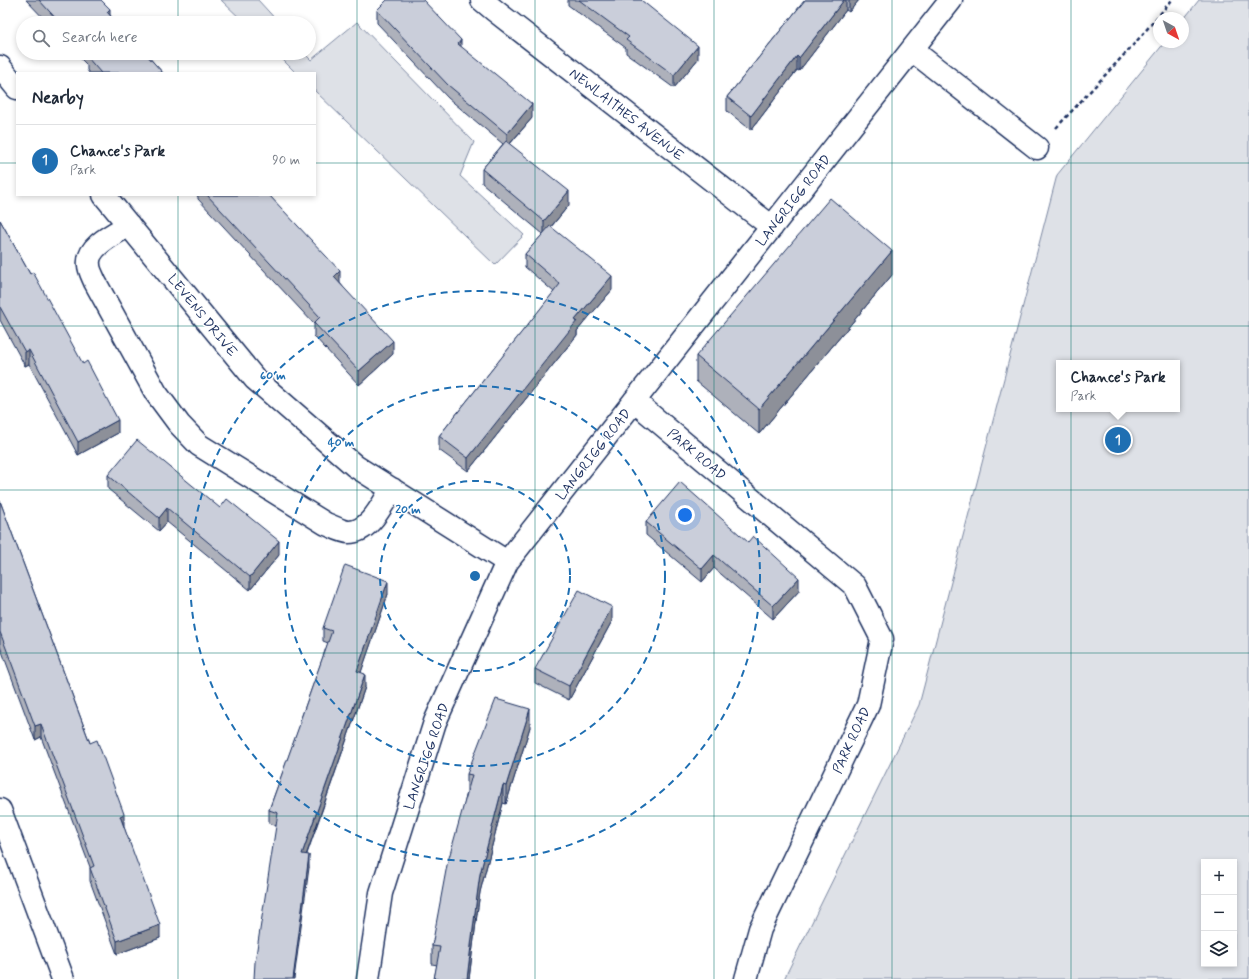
<!DOCTYPE html>
<meta charset="utf-8">
<style>
body{margin:0;font-family:Mynerve,sans-serif;background:#f2f2f3;color:#1f2937}
.controls{position:absolute;right:12px;bottom:12px;display:grid;overflow:hidden;border-radius:0px;box-shadow:0 2px 6px #0003}
.controls button{width:36px;height:36px;display:grid;place-items:center;padding:0;border:0;border-bottom:1px solid #e0e1e3;background:#fff;color:#1f2937;font:20px sans-serif}
.compass{position:absolute;left:1153px;top:12px;width:36px;height:36px;border-radius:50%;background:#fff;box-shadow:0 2px 6px #0003;rotate:140deg}
.you{position:absolute;left:685px;top:515px;width:14px;height:14px;margin:-10px;border:3px solid #fff;border-radius:50%;background:#1a73e8;box-shadow:0 0 0 6px #1a73e833}
.badge{display:grid;place-items:center;width:26px;height:26px;border-radius:50%;background:#1f6fb2;color:#fff;font-size:13px;font-weight:700}
.pin{position:absolute;translate:-50% -50%;border:2px solid #fff;box-shadow:0 1px 4px #0006}
.popup{position:absolute;left:1056px;top:360px;width:124px;height:52px;box-sizing:border-box;display:grid;place-content:center;border-radius:0px;background:#fff;filter:drop-shadow(0 1px 3px #0005);font-size:13px;white-space:nowrap;color:#747a83}
.popup b{font-size:15px;color:#1f2937}
.popup::after{content:'';position:absolute;left:50%;top:100%;margin-left:-8px;border:8px solid transparent;border-top-color:#fff}
.list{margin:0;padding:0;list-style:none}
h2{display:flex;justify-content:space-between;align-items:center;height:52px;margin:0;padding:0 16px;font-size:17px}
h2 small{font-size:13px;font-weight:400;color:#747a83}
.list li{display:grid;grid-template-columns:26px 1fr auto;gap:12px;align-items:center;box-sizing:border-box;height:72px;padding:0 16px;border-top:1px solid #e0e1e3}
.list b{display:block;font-size:15px;white-space:nowrap}
.list p{margin:0;font-size:13px;white-space:nowrap;color:#747a83}
.list em{font-size:13px;font-style:normal;color:#747a83}
.icon{flex:none;width:22px;height:22px;fill:none;stroke:currentColor;stroke-width:2;stroke-linecap:round;stroke-linejoin:round}
.map{position:relative;flex:none;width:1249px;height:979px;overflow:hidden}
.search{position:absolute;background:#fff;box-shadow:0 2px 6px #0003;left:16px;top:16px;width:300px;height:44px;display:flex;align-items:center;gap:10px;box-sizing:border-box;padding:0 14px;border-radius:22px;color:#747a83;font-size:15px}
.panel{position:absolute;background:#fff;box-shadow:0 2px 6px #0003;left:16px;top:72px;width:300px;height:124px;border-radius:0px}
.map>svg:first-child{display:block}
.green{fill:#dee1e7;stroke:#7c88a2;fill-rule:evenodd}
.lines{fill:none;stroke-linecap:round;stroke-linejoin:round}
.street-casing{stroke:#1b2f5e;stroke-width:25}
.path{stroke:#1b2f5e;stroke-width:2.5;stroke-dasharray:4 3;stroke-linecap:butt}
.street{stroke:#fff;stroke-width:22}
.wall{fill:#aeb1bb;stroke:#1b2f5e}
.shaded-wall{fill:#8d9099;stroke:#1b2f5e}
.building{fill:#caceda;stroke:#1b2f5e}
.grid{fill:none;stroke:#0f766e;stroke-width:1;stroke-opacity:0.55}
.ring{fill:none;stroke:#1f6fb2;stroke-width:2;stroke-dasharray:7 5}
.labels{text-anchor:middle;stroke-width:3;stroke-linejoin:round;paint-order:stroke}
.street-label{font-size:14px;fill:#1b2f5e;stroke:#fff}
.centre{fill:#1f6fb2;stroke:#fff;stroke-width:2}
.ring-label{font-size:12px;text-anchor:middle;font-weight:bold;fill:#1f6fb2;stroke:#fff;stroke-width:3;stroke-linejoin:round;paint-order:stroke}
</style>
<div class="map">
<svg width="1249" height="979" viewBox="0 0 1249 979">
<rect width="100%" height="100%" fill="#fff"/>
<filter id="ink" filterUnits="userSpaceOnUse"><feTurbulence type="fractalNoise" baseFrequency=".025" numOctaves="2"/><feDisplacementMap in="SourceGraphic" scale="8" xChannelSelector="R" yChannelSelector="G"/><feConvolveMatrix kernelMatrix="1 2 1 2 8 2 1 2 1" color-interpolation-filters="sRGB"/></filter>
<g filter="url(#ink)">
<path class="green" d="M 221,0 L 258,0 L 279,23 L 245,23 Z
M 1199,0 L 1249,0 L 1249,979 L 784,979 L 919,705 L 1057,175 L 1165,42 L 1183,42 L 1183,20 ZM 1059,363 L 1177,363 L 1177,409 L 1059,409 ZM 1204,862 L 1234,862 L 1234,964 L 1204,964 Z
M 357,22 L 474,142 L 460,176 L 524,235 L 495,265 L 315,91 L 315,73 L 296,73 L 276,53 L 304,53 L 311,60 Z"/>
<g class="lines">
<g class="street-casing">
<path id="street" d="M 482,0 L 494,10 L 772,227
M 912,50 L 1037,148
M 0,67 L 17,88
M 104,195 L 255,379 L 355,466 L 507,562
M 129,225 C 116,233 86,246 89,265 C 89,270 93,277 95,282 L 156,393 L 179,424 L 199,445 L 326,524 C 332,526 342,532 349,532 C 370,532 382,504 392,489
M 634,401 L 855,586 L 882,639 L 868,705 L 760,929 L 746,979
M 0,810 L 63,979
M 368,979 L 381,893 L 435,722 L 507,562 L 951,0"/>
</g>
<path class="path" d="M 1056,128 L 1135,43 L 1172,0"/>
<use href="#street" class="street"/>
</g>
<path class="wall" d="M 26,0 L 101,0 L 110,15 L 117,23 L 48,23 Z
M 568,0 L 641,0 L 698,59 L 674,88 L 626,53 L 626,48 L 568,5 Z
M 805,0 L 859,0 L 849,12 L 846,10 L 799,71 L 797,70 L 751,130 L 727,111 L 727,97 Z
M 377,10 L 461,47 L 532,118 L 510,144 L 569,205 L 551,227 L 612,290 L 577,331 L 577,335 L 468,471 L 439,450 L 439,436 L 554,292 L 525,267 L 525,254 L 543,234 L 482,183 L 482,169 L 503,144 L 448,98 L 377,23 Z
M 75,53 L 145,53 L 163,73 L 89,73 L 87,70 L 87,65 Z
M 197,195 L 269,195 L 340,283 L 393,354 L 359,385 L 314,336 L 314,324 L 198,199 L 198,197 Z
M 0,220 L 30,274 L 118,433 L 78,455 L 29,364 L 25,366 L 0,320 Z
M 892,275 L 759,434 L 696,381 L 696,356 Z
M 108,475 L 220,508 L 279,555 L 250,590 L 167,522 L 159,531 L 108,489 Z
M 0,501 L 90,743 L 124,827 L 160,938 L 117,954 L 90,881 L 90,867 L 41,737 L 35,740 L 0,646 Z
M 646,522 L 799,591 L 773,619 L 714,568 L 702,582 L 646,535 Z
M 388,594 L 361,672 L 365,687 L 307,854 L 309,868 L 277,826 L 269,823 L 269,810 L 300,725 L 300,721 L 328,643 L 323,641 L 323,628 Z
M 612,621 L 569,700 L 535,683 L 535,669 Z
M 530,727 L 506,804 L 503,803 L 480,892 L 477,914 L 469,979 L 434,979 L 437,965 L 432,964 L 432,946 L 467,792 L 467,774 Z"/>
<path class="shaded-wall" d="M 844,0 L 846,0 L 846,10 L 799,71 L 799,58 Z
M 849,0 L 859,0 L 849,12 Z
M 110,9 L 110,23 L 107,12 Z
M 461,40 L 461,54 L 458,44 Z
M 698,46 L 698,59 L 674,88 L 674,75 Z
M 797,56 L 797,70 L 751,130 L 751,116 Z
M 532,104 L 532,118 L 507,147 L 507,134 Z
M 569,191 L 569,205 L 544,235 L 544,221 Z
M 892,251 L 892,275 L 759,434 L 759,409 Z
M 340,271 L 340,285 L 334,277 Z
M 612,276 L 612,290 L 577,331 L 577,335 L 468,471 L 468,458 L 575,320 Z
M 393,341 L 393,354 L 359,385 L 359,371 Z
M 29,350 L 29,364 L 25,366 L 25,352 Z
M 118,420 L 118,433 L 78,455 L 78,442 Z
M 167,508 L 167,522 L 159,531 L 159,518 Z
M 279,541 L 279,555 L 250,590 L 250,577 Z
M 714,555 L 714,568 L 702,582 L 702,569 Z
M 799,578 L 799,591 L 773,619 L 773,606 Z
M 388,581 L 388,594 L 357,684 L 357,671 Z
M 612,607 L 612,621 L 569,700 L 569,686 Z
M 365,674 L 365,687 L 302,867 L 302,854 Z
M 530,709 L 530,727 L 506,804 L 506,786 Z
M 41,724 L 41,737 L 35,740 L 35,726 Z
M 503,785 L 503,803 L 480,892 L 477,914 L 469,979 L 467,979 L 477,896 L 480,874 Z
M 124,814 L 124,827 L 120,816 Z
M 309,855 L 309,868 L 294,979 L 293,979 Z
M 160,925 L 160,938 L 117,954 L 117,941 Z"/>
<path class="building" d="M 39,0 L 101,0 L 110,9 L 107,12 L 117,23 L 60,23 Z
M 387,0 L 423,0 L 461,40 L 458,44 L 532,104 L 507,134 L 448,85 L 377,10 Z
M 579,0 L 641,0 L 698,46 L 674,75 L 626,40 L 629,37 Z
M 805,0 L 844,0 L 799,58 L 797,56 L 751,116 L 727,97 Z
M 88,53 L 145,53 L 163,73 L 101,73 L 87,57 L 89,55 Z
M 506,141 L 569,191 L 544,221 L 482,169 Z
M 207,195 L 269,195 L 340,271 L 334,277 L 393,341 L 359,371 L 314,323 L 320,317 Z
M 830,198 L 892,251 L 759,409 L 696,356 Z
M 0,220 L 30,274 L 33,272 L 83,364 L 87,361 L 118,420 L 78,442 L 29,350 L 25,352 L 0,307 Z
M 550,226 L 612,276 L 575,320 L 577,321 L 468,458 L 439,436 L 560,284 L 525,254 Z
M 137,440 L 220,508 L 227,499 L 279,541 L 250,577 L 167,508 L 159,518 L 108,475 Z
M 680,482 L 748,542 L 753,536 L 799,578 L 773,606 L 714,555 L 702,569 L 646,522 Z
M 0,501 L 90,743 L 97,740 L 124,814 L 120,816 L 160,925 L 117,941 L 90,868 L 94,866 L 41,724 L 35,726 L 0,632 Z
M 345,565 L 388,581 L 357,671 L 365,674 L 302,854 L 309,855 L 293,979 L 254,979 L 255,962 L 278,813 L 269,810 L 301,721 L 300,721 L 332,631 L 323,628 Z
M 579,590 L 612,607 L 569,686 L 535,669 Z
M 496,699 L 530,709 L 506,786 L 503,785 L 480,874 L 477,896 L 467,979 L 434,979 L 440,947 L 432,946 L 447,865 L 472,775 L 467,774 Z"/>
</g>
<path class="grid" d="M 178,0 L 178,23M 357,0 L 357,979M 535,0 L 535,979M 714,0 L 714,979M 892,0 L 892,979M 1071,0 L 1071,979M 178,53 L 178,73M 0,163 L 17,163M 315,163 L 1249,163M 178,195 L 178,979M 0,326 L 1249,326M 0,490 L 1249,490M 0,653 L 1249,653M 0,816 L 1249,816"/>
<g class="ring">
<circle cx="475" cy="576" r="95"/>
<circle cx="475" cy="576" r="190"/>
<circle cx="475" cy="576" r="285"/>
</g>
<g class="labels">
<g class="street-label">
<text transform="translate(627 114) rotate(38)" y="5">NEWLAITHES AVENUE</text>
<text transform="translate(793 200) rotate(-52)" y="5">LANGRIGG ROAD</text>
<text transform="translate(203 315) rotate(51)" y="5">LEVENS DRIVE</text>
<text transform="translate(593 454) rotate(-52)" y="5">LANGRIGG ROAD</text>
<text transform="translate(697 454) rotate(40)" y="5">PARK ROAD</text>
<text transform="translate(851 740) rotate(-65)" y="5">PARK ROAD</text>
<text transform="translate(426 756) rotate(-71)" y="5">LANGRIGG ROAD</text>
</g>
</g>
<circle cx="475" cy="576" r="6" class="centre"/>
<g class="ring-label">
<text x="273" y="379">60 m</text>
<text x="341" y="446">40 m</text>
<text x="408" y="513">20 m</text>
</g>
</svg>
<div class="controls">
<button>+</button>
<button>−</button>
<button><svg class="icon" aria-label="layers" viewBox="0 0 24 24"><path d="M12 4l9 5-9 5-9-5zM3 14l9 5 9-5"/></svg></button>
</div>
<svg class="compass" viewBox="-18 -18 36 36"><path d="M0-13l5 13h-10z" fill="#e53935"/><path d="M0 13l5-13h-10z" fill="#747a83"/></svg>
<div class="you"></div>
<div class="pin badge" style="left:1118px;top:440px">1</div>
<div class="popup"><b>Chance's Park</b>Park</div>
<div class="search"><svg class="icon" aria-label="search" viewBox="0 0 24 24"><circle cx="10" cy="10" r="6"/><path d="M15 15l6 6"/></svg>Search here</div>
<section class="panel">
<h2>Nearby<small></small></h2>
<ul class="list">
<li><span class="badge">1</span><div><b>Chance's Park</b><p>Park</p></div><em>90 m</em></li>
</ul>
</section>
</div>
